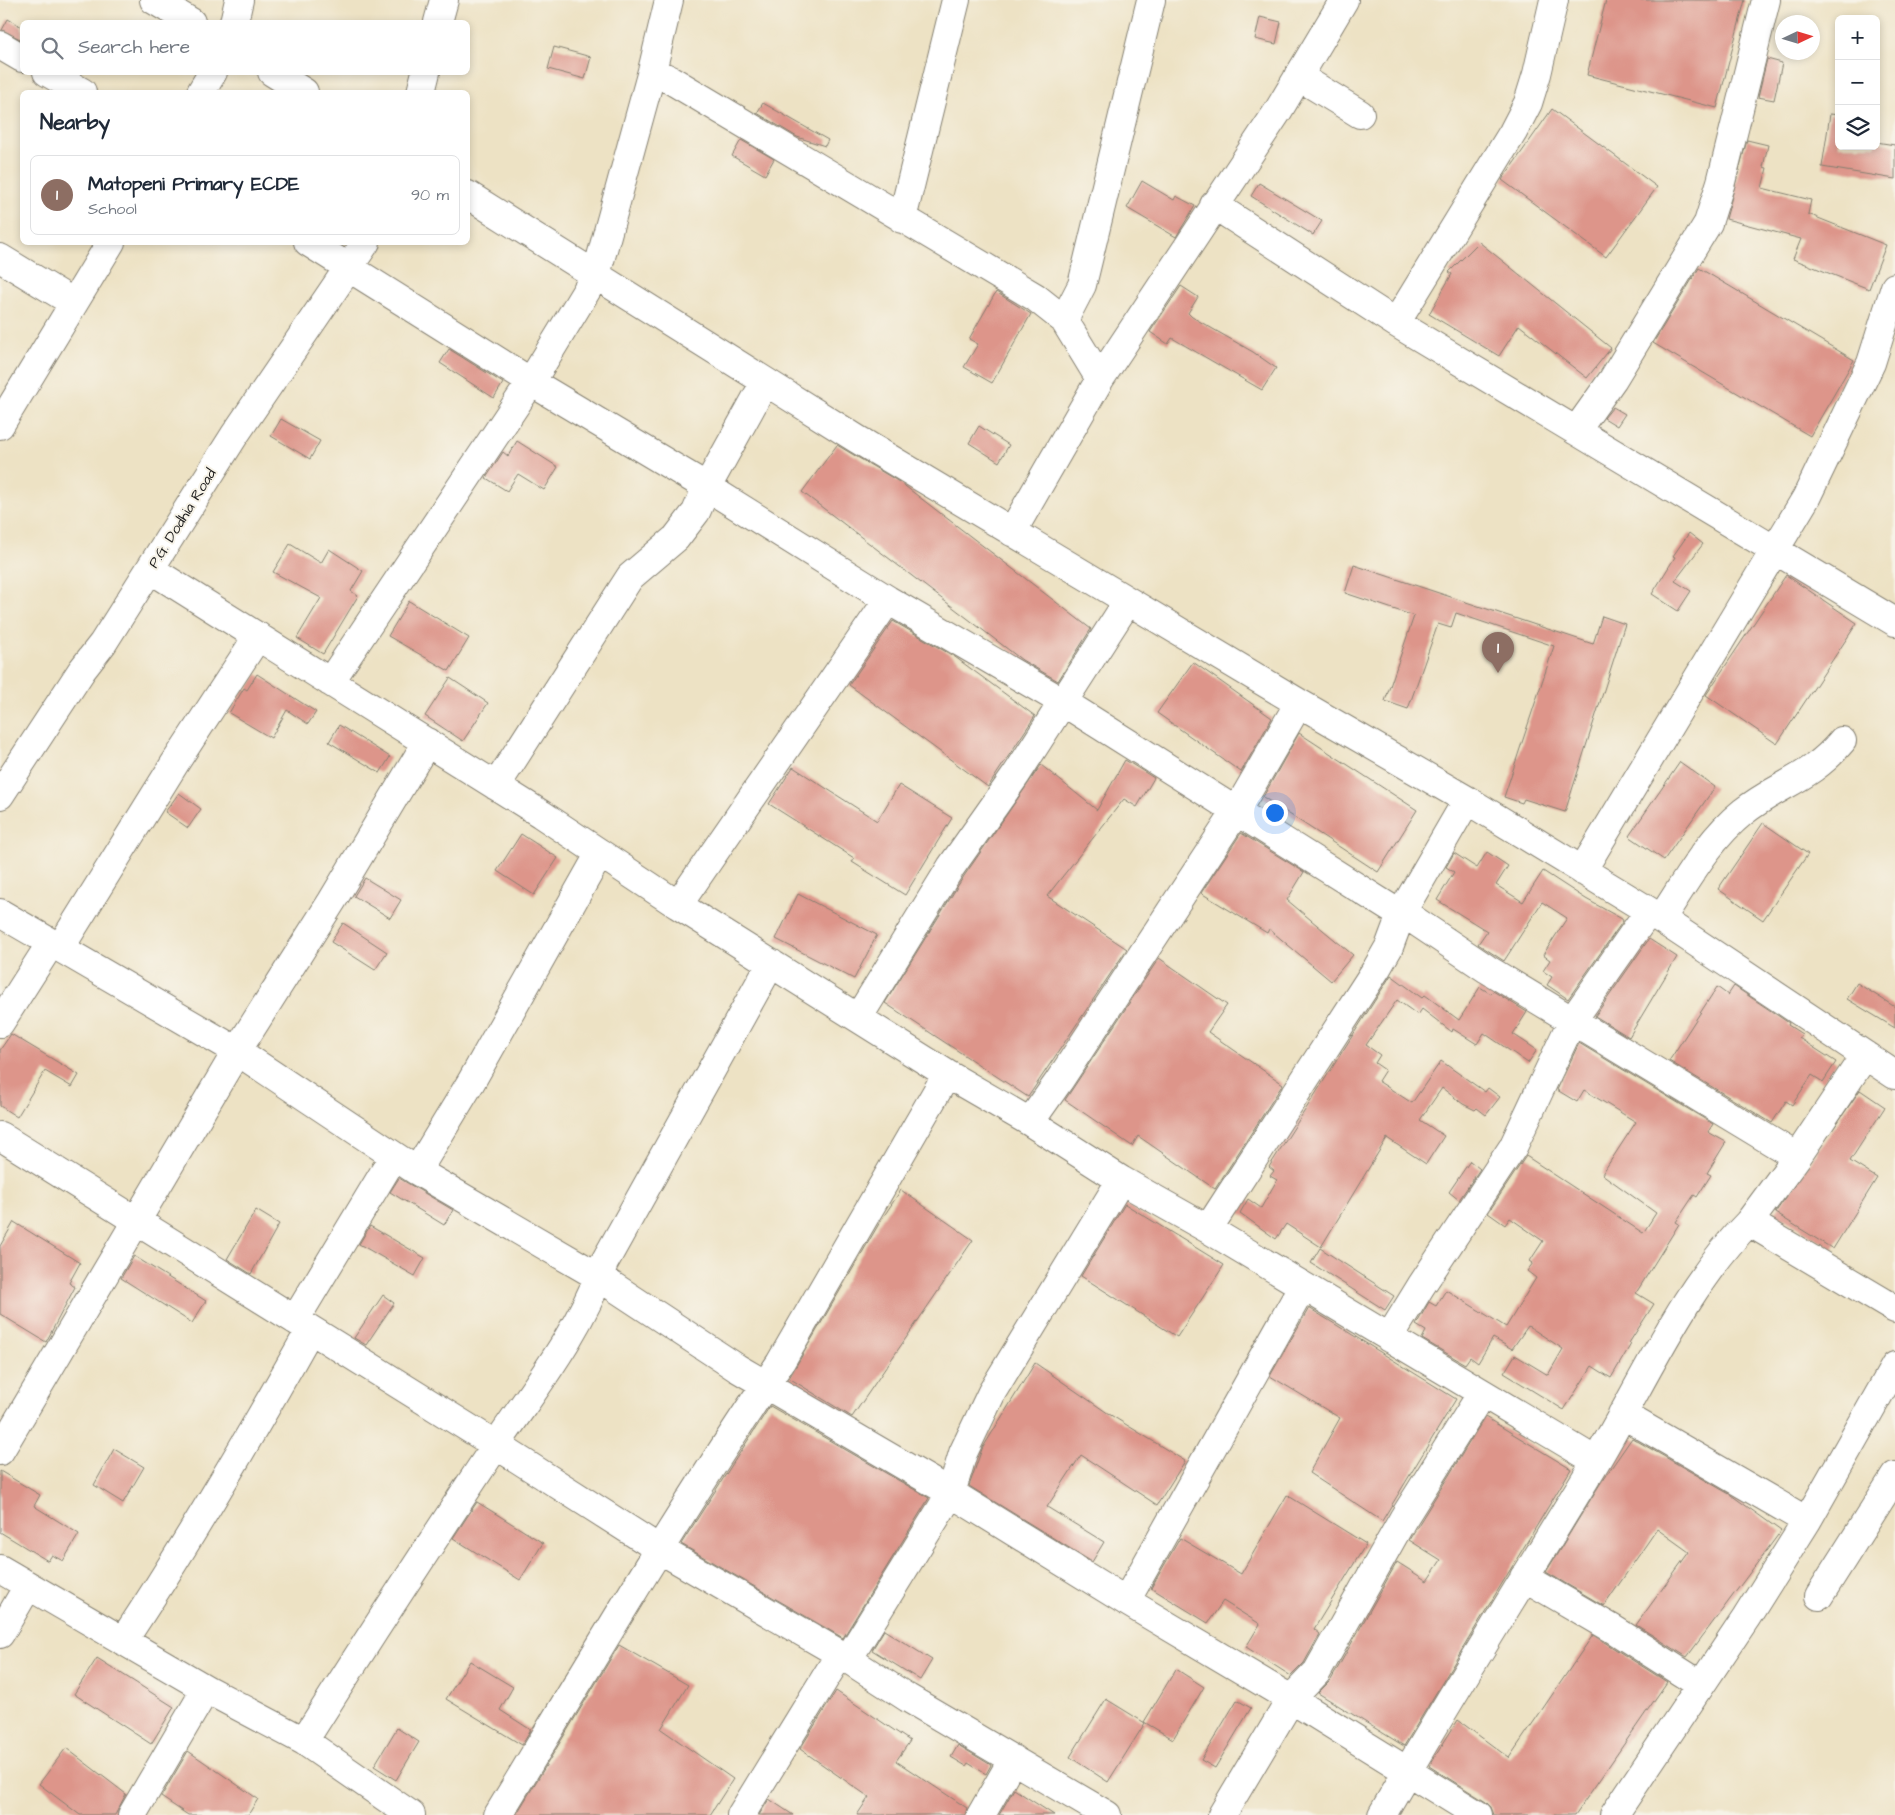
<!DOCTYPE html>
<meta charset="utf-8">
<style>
body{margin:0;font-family:"Architects Daughter",sans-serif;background:#f6f6f7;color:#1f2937}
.controls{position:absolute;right:15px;top:15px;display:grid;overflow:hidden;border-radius:8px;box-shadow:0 2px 8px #0003}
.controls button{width:45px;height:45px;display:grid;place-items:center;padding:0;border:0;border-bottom:1px solid #e0e1e3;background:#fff;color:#1f2937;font:25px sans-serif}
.compass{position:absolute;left:1775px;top:15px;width:45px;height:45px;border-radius:50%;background:#fff;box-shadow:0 2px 8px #0003;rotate:86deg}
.you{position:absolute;left:1274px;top:812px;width:18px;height:18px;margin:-12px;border:4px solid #fff;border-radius:50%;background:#1a73e8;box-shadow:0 0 0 8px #1a73e833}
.badge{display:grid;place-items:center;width:32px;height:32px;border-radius:50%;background:#0f766e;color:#fff;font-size:16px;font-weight:700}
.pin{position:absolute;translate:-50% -41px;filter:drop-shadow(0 1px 2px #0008)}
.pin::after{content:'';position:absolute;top:26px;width:18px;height:15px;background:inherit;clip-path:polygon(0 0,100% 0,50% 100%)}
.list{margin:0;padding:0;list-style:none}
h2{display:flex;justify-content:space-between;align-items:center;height:65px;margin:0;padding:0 20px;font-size:21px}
h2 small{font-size:16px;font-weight:400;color:#747a83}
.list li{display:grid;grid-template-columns:32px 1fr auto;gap:15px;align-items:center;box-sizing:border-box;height:80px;margin:0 10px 10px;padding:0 10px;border:1px solid #e0e1e3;border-radius:8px}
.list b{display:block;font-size:19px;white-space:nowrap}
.list p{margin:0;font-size:16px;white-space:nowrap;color:#747a83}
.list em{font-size:16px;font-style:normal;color:#747a83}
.icon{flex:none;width:28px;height:28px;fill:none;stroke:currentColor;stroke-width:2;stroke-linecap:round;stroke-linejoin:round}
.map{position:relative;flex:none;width:1895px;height:1815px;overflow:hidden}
.search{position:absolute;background:#fff;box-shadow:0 2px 8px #0003;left:20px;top:20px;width:450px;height:55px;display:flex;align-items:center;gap:12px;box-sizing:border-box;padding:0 18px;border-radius:8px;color:#747a83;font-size:19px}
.panel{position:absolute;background:#fff;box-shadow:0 2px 8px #0003;left:20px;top:90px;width:450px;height:155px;border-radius:8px}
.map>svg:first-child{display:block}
.building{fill:#dd958a}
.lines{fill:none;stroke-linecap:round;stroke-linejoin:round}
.minor-casing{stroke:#847f70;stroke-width:30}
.minor{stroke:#fff;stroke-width:28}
.labels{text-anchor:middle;stroke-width:4;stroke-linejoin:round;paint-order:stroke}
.street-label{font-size:15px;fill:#1c1c1c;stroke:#f7f3e8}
</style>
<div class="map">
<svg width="1895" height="1815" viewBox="0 0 1895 1815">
<rect width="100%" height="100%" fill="#f7f3e8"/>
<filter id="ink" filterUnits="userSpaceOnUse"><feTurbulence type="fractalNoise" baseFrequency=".02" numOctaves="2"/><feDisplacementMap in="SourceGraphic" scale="10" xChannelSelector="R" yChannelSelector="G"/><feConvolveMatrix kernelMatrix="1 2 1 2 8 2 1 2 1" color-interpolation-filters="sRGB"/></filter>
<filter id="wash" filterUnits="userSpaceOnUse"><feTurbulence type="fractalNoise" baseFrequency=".0096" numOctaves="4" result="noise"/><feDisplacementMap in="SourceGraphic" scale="20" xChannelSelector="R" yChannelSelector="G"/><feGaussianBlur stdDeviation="1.12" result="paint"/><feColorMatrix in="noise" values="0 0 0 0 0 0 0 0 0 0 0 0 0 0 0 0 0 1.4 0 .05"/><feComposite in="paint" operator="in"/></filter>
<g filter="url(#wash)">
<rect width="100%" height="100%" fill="#ede2c4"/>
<g id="blocks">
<path class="building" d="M 1606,0 L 1745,0 L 1717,108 L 1587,75 Z
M 1260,17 L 1281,22 L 1276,44 L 1255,39 Z
M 8,19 L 22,27 L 22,40 L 2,30 Z
M 554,47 L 591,57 L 585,79 L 548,69 Z
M 1767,59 L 1782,63 L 1774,100 L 1758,97 Z
M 763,103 L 828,140 L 825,146 L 797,137 L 757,113 Z
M 1552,109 L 1657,187 L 1606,257 L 1502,180 Z
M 1830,114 L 1839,115 L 1839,146 L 1876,146 L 1876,142 L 1895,145 L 1895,179 L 1822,167 Z
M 741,140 L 774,159 L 765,175 L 732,156 Z
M 1747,140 L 1768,145 L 1763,167 L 1767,168 L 1762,188 L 1811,200 L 1808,214 L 1886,245 L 1869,289 L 1793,259 L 1801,239 L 1726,219 Z
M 1142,181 L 1174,200 L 1176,196 L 1195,206 L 1176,237 L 1127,208 Z
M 1259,183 L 1322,221 L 1313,235 L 1251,196 Z
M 1479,242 L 1611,348 L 1587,378 L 1519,325 L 1499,356 L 1429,314 L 1452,274 L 1449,272 Z
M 1699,268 L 1854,360 L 1810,436 L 1653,343 Z
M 1181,286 L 1198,297 L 1188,313 L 1192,317 L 1253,352 L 1276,368 L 1262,390 L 1172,338 L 1168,344 L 1150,332 Z
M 996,292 L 1031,314 L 992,383 L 964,367 L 978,344 L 969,339 Z
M 449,349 L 503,383 L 494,398 L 440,363 Z
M 1613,407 L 1625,414 L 1617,426 L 1604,418 Z
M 281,419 L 320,441 L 310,459 L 271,436 Z
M 979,426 L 1009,445 L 999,462 L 969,443 Z
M 517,441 L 558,467 L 544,490 L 518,474 L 507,491 L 486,478 L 503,452 L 508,456 Z
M 837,445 L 901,483 L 1091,629 L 1058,681 L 1022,660 L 802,492 Z
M 1689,533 L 1703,544 L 1675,581 L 1691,591 L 1678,611 L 1652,594 L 1675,557 L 1673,556 Z
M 290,544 L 321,563 L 329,549 L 363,571 L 351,591 L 358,596 L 323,654 L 297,638 L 321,598 L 273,572 Z
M 1354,565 L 1593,644 L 1602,616 L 1625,624 L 1565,812 L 1524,799 L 1522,803 L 1504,797 L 1554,646 L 1456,613 L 1451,628 L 1438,624 L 1408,709 L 1385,701 L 1414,616 L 1345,593 Z
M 1786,575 L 1857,623 L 1777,744 L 1706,695 Z
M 409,601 L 469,638 L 449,671 L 388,636 Z
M 893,621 L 955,657 L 1035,716 L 988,787 L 849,685 Z
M 1193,662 L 1272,718 L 1241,772 L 1157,713 Z
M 257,674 L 316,712 L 308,724 L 287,710 L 271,738 L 229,713 L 244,688 L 247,690 Z
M 450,678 L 488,703 L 463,741 L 425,716 Z
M 339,725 L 390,757 L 380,773 L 329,742 Z
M 1299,733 L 1417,810 L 1378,872 L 1263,797 Z
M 1125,760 L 1154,778 L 1137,807 L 1124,799 L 1047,896 L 1127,949 L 1028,1097 L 885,1003 L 964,876 L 1041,765 L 1097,810 Z
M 1680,762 L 1715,787 L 1664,860 L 1629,836 Z
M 793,767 L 877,821 L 899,785 L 952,818 L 905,895 L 852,862 L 854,858 L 769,804 Z
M 179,793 L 201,809 L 188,828 L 165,812 Z
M 1763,823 L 1808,854 L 1763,920 L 1718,889 Z
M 1241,833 L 1304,872 L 1287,900 L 1353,955 L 1331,981 L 1269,929 L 1267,933 L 1201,893 Z
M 521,834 L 558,858 L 534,895 L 497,871 Z
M 1487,852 L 1508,866 L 1496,885 L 1523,902 L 1543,871 L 1586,899 L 1622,919 L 1623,921 L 1568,999 L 1547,985 L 1552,977 L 1543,971 L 1550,960 L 1543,955 L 1567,918 L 1542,902 L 1504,961 L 1478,944 L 1487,931 L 1437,900 L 1454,872 L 1446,867 L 1454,853 L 1477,868 Z
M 365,878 L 401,900 L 390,918 L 354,896 Z
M 798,894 L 877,935 L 854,979 L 776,939 Z
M 343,923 L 387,952 L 375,970 L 331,942 Z
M 1649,939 L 1677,957 L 1629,1037 L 1595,1016 Z
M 1159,958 L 1227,1005 L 1208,1032 L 1283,1084 L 1215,1189 L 1138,1136 L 1132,1146 L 1065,1100 Z
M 1391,975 L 1422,998 L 1425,995 L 1459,1020 L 1480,987 L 1491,994 L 1493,991 L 1527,1012 L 1513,1034 L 1537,1050 L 1528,1063 L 1484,1033 L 1477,1044 L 1453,1029 L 1452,1032 L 1422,1009 L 1418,1015 L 1397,1000 L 1366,1045 L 1380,1055 L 1375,1063 L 1385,1070 L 1378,1081 L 1412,1103 L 1441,1061 L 1485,1092 L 1488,1088 L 1500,1097 L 1486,1115 L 1477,1108 L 1475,1110 L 1463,1104 L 1442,1088 L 1420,1120 L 1444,1136 L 1426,1164 L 1387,1138 L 1321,1247 L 1286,1224 L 1276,1239 L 1240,1213 L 1248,1199 L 1261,1208 L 1277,1180 L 1270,1176 L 1274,1171 L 1269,1167 Z
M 1857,983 L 1895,1007 L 1895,1028 L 1847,999 Z
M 1734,986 L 1789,1023 L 1788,1025 L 1802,1034 L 1799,1038 L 1836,1062 L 1823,1082 L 1812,1075 L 1792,1105 L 1786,1101 L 1772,1123 L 1669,1061 L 1717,987 L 1728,995 Z
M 11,1034 L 79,1075 L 72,1087 L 45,1071 L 17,1117 L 0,1106 L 0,1050 Z
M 1579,1043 L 1713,1124 L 1708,1132 L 1726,1142 L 1707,1173 L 1711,1175 L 1697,1197 L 1694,1195 L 1676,1222 L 1679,1224 L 1636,1293 L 1654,1304 L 1629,1343 L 1631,1344 L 1611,1378 L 1592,1366 L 1564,1410 L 1504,1373 L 1515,1355 L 1548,1375 L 1563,1349 L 1528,1326 L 1512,1349 L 1493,1338 L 1478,1363 L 1470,1357 L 1465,1364 L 1422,1339 L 1426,1331 L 1416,1325 L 1429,1302 L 1436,1306 L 1446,1290 L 1506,1327 L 1536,1278 L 1527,1271 L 1533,1263 L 1530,1261 L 1543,1241 L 1510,1218 L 1505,1225 L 1488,1213 L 1526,1156 L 1643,1233 L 1656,1213 L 1602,1174 L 1636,1122 L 1584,1090 L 1577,1102 L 1557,1090 Z
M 1860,1090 L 1885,1107 L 1850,1161 L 1877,1178 L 1833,1249 L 1775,1213 Z
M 1470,1161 L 1480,1169 L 1459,1200 L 1449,1192 Z
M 399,1178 L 453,1210 L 444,1225 L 390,1192 Z
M 901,1190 L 973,1240 L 852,1417 L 789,1378 L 880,1222 Z
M 1125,1204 L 1224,1265 L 1177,1337 L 1081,1276 Z
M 256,1210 L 279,1224 L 251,1274 L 227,1259 Z
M 14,1222 L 80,1263 L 69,1283 L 75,1287 L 46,1342 L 0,1314 L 0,1246 Z
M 370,1226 L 425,1258 L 415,1276 L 359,1244 Z
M 1320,1248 L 1394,1296 L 1385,1310 L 1311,1263 Z
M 134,1256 L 206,1301 L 192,1323 L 121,1278 Z
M 383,1295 L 394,1303 L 366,1345 L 354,1338 Z
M 1309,1308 L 1456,1399 L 1382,1521 L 1309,1473 L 1340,1418 L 1270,1376 Z
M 1035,1363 L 1109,1414 L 1185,1461 L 1157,1505 L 1081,1455 L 1047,1507 L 1104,1542 L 1092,1562 L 969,1486 L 982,1449 Z
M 770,1406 L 929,1498 L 843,1638 L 681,1544 Z
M 1485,1417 L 1571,1469 L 1404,1746 L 1318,1693 L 1331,1680 L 1397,1562 L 1427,1581 L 1441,1560 L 1409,1540 Z
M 1632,1438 L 1731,1495 L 1781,1531 L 1687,1657 L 1636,1625 L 1689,1552 L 1657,1529 L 1604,1606 L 1546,1572 L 1600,1484 Z
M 114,1449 L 144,1467 L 123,1503 L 94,1485 Z
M 0,1471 L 40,1495 L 34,1506 L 79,1534 L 63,1561 L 52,1555 L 48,1561 L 0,1532 Z
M 1287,1495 L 1366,1544 L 1314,1629 L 1320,1634 L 1304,1663 L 1291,1676 L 1246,1647 L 1260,1624 L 1223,1601 L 1208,1623 L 1151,1588 L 1180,1538 L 1241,1574 Z
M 477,1502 L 543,1543 L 520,1580 L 453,1538 Z
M 884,1630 L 932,1660 L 920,1680 L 872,1650 Z
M 1593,1635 L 1667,1682 L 1575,1815 L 1494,1815 L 1491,1807 L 1486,1802 L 1429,1766 L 1458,1720 L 1509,1758 Z
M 619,1645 L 688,1685 L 661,1729 L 733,1779 L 710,1815 L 516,1815 Z
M 97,1658 L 174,1707 L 151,1744 L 74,1694 Z
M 470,1661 L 513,1687 L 500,1710 L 531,1730 L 522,1745 L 446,1699 Z
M 1176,1669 L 1204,1687 L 1173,1739 L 1144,1722 Z
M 836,1691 L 910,1741 L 896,1761 L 967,1808 L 965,1815 L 857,1815 L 869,1797 L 800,1749 Z
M 1106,1699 L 1145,1723 L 1108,1782 L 1070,1757 Z
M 1237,1700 L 1251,1708 L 1215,1768 L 1201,1760 Z
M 397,1728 L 419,1742 L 396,1780 L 374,1766 Z
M 958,1745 L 991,1765 L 986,1774 L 968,1763 L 966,1766 L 951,1757 Z
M 66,1748 L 126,1794 L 115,1815 L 80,1815 L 39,1784 Z
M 188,1751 L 258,1799 L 248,1815 L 188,1815 L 161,1797 Z
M 1014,1789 L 1054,1815 L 999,1815 Z
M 769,1799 L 793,1815 L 759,1815 Z"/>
</g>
</g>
<g filter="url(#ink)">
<use href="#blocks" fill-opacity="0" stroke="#847f70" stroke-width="1"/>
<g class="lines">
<g class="minor-casing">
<path id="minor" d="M 154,0 L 191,22
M 234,22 L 239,0
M 438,22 L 444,0
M 0,45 L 22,58
M 652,71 L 671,80 L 1035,297 L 1064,320 L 1100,379
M 47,72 L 82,92
M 272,72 L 304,92
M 1298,76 L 1360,114
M 201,92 L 213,72
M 421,92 L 426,72
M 468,195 L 857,439 L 1299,703 L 1467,800 L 1649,911 L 1895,1075
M 1214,205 L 1396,323 L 1895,622
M 902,219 L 956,0
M 308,242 L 531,382 L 707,487 L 888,600 L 1063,702 L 1390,908 L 1402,912 L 1487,969 L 1784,1149 L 1797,1157 L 1749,1222
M 0,258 L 74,303
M 1064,320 L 1082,285 L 1151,0
M 1396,323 L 1513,132 L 1528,103 L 1537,74 L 1554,0
M 0,425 L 111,242
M 1576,431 L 1613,379 L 1708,223 L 1721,182 L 1766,0
M 1012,532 L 1100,379 L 1278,111 L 1344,0
M 150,569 L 541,814 L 678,905 L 947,1074 L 1030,1122 L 1121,1180 L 1208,1229 L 1596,1461
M 330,682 L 531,382 L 596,275 L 652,71 L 669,0
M 496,786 L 630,577 L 676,538 L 696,512 L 707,487 L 765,382
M 0,795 L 82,670 L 103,643 L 234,436 L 366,242
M 1582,871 L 1806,498 L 1871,363 L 1895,287
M 678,905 L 888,600
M 0,913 L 237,1051 L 417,1171 L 599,1277 L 737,1368 L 951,1493 L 1126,1601 L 1291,1699 L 1478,1815
M 1661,919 C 1685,883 1708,840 1743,812 C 1778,784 1811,779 1842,741
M 60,948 L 175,763 L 258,636
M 858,1018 L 951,867 L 1016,775 L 1128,601
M 0,1023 L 51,943
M 1030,1122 L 1059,1081 L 1236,812 L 1299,703
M 0,1136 L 496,1445 L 659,1549 L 840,1654 L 908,1698 L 1107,1815
M 1797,1157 L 1865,1055
M 417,1171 L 471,1082 L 600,853
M 1208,1229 L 1377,968 L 1389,947 L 1402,912 L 1467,800
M 295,1320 L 394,1156
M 1389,1338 L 1421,1286 L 1513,1147 L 1572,1021 L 1649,911
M 1622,1414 L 1807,1521
M 0,1451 L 237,1051 L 332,901 L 427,742
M 0,1569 L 206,1689 L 304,1741 L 411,1815
M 1524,1577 L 1613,1629 L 1701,1685
M 1819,1596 L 1895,1476
M 1126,1601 L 1303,1286
M 0,1634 L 28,1586
M 123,1641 C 190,1540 251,1435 310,1330
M 848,1659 L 951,1493 L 963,1453 L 992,1392 L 1121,1180
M 304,1741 C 367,1641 431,1543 496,1445 C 536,1386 580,1331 604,1263 L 771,963
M 132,1815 L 206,1689
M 498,1815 C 590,1663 680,1510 780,1363 L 947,1074
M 741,1815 L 840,1654
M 981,1815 L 1013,1759
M 1222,1815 L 1291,1699 L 1317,1672 L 1403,1519 L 1482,1393
M 1382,1815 C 1450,1696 1524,1580 1595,1463 C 1642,1385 1684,1287 1749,1222 L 1895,1309
M 1614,1815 L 1746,1618 L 1807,1521 L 1895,1366"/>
</g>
<use href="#minor" class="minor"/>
</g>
</g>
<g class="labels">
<g class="street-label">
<text transform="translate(182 518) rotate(-58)" y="5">P.G. Dodhia Road</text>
</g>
</g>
</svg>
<div class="controls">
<button>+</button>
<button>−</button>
<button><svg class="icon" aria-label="layers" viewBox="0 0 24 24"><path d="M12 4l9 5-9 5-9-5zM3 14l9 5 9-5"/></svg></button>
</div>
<svg class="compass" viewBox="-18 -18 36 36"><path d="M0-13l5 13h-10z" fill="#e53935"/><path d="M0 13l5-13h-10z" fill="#747a83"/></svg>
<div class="you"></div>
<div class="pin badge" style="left:1498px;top:673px;background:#8d6e63">1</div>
<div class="search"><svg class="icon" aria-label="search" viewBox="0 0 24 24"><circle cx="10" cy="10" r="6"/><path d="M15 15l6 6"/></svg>Search here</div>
<section class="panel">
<h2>Nearby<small></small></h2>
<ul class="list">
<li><span class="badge" style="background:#8d6e63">1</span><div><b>Matopeni Primary ECDE</b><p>School</p></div><em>90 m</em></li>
</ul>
</section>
</div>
